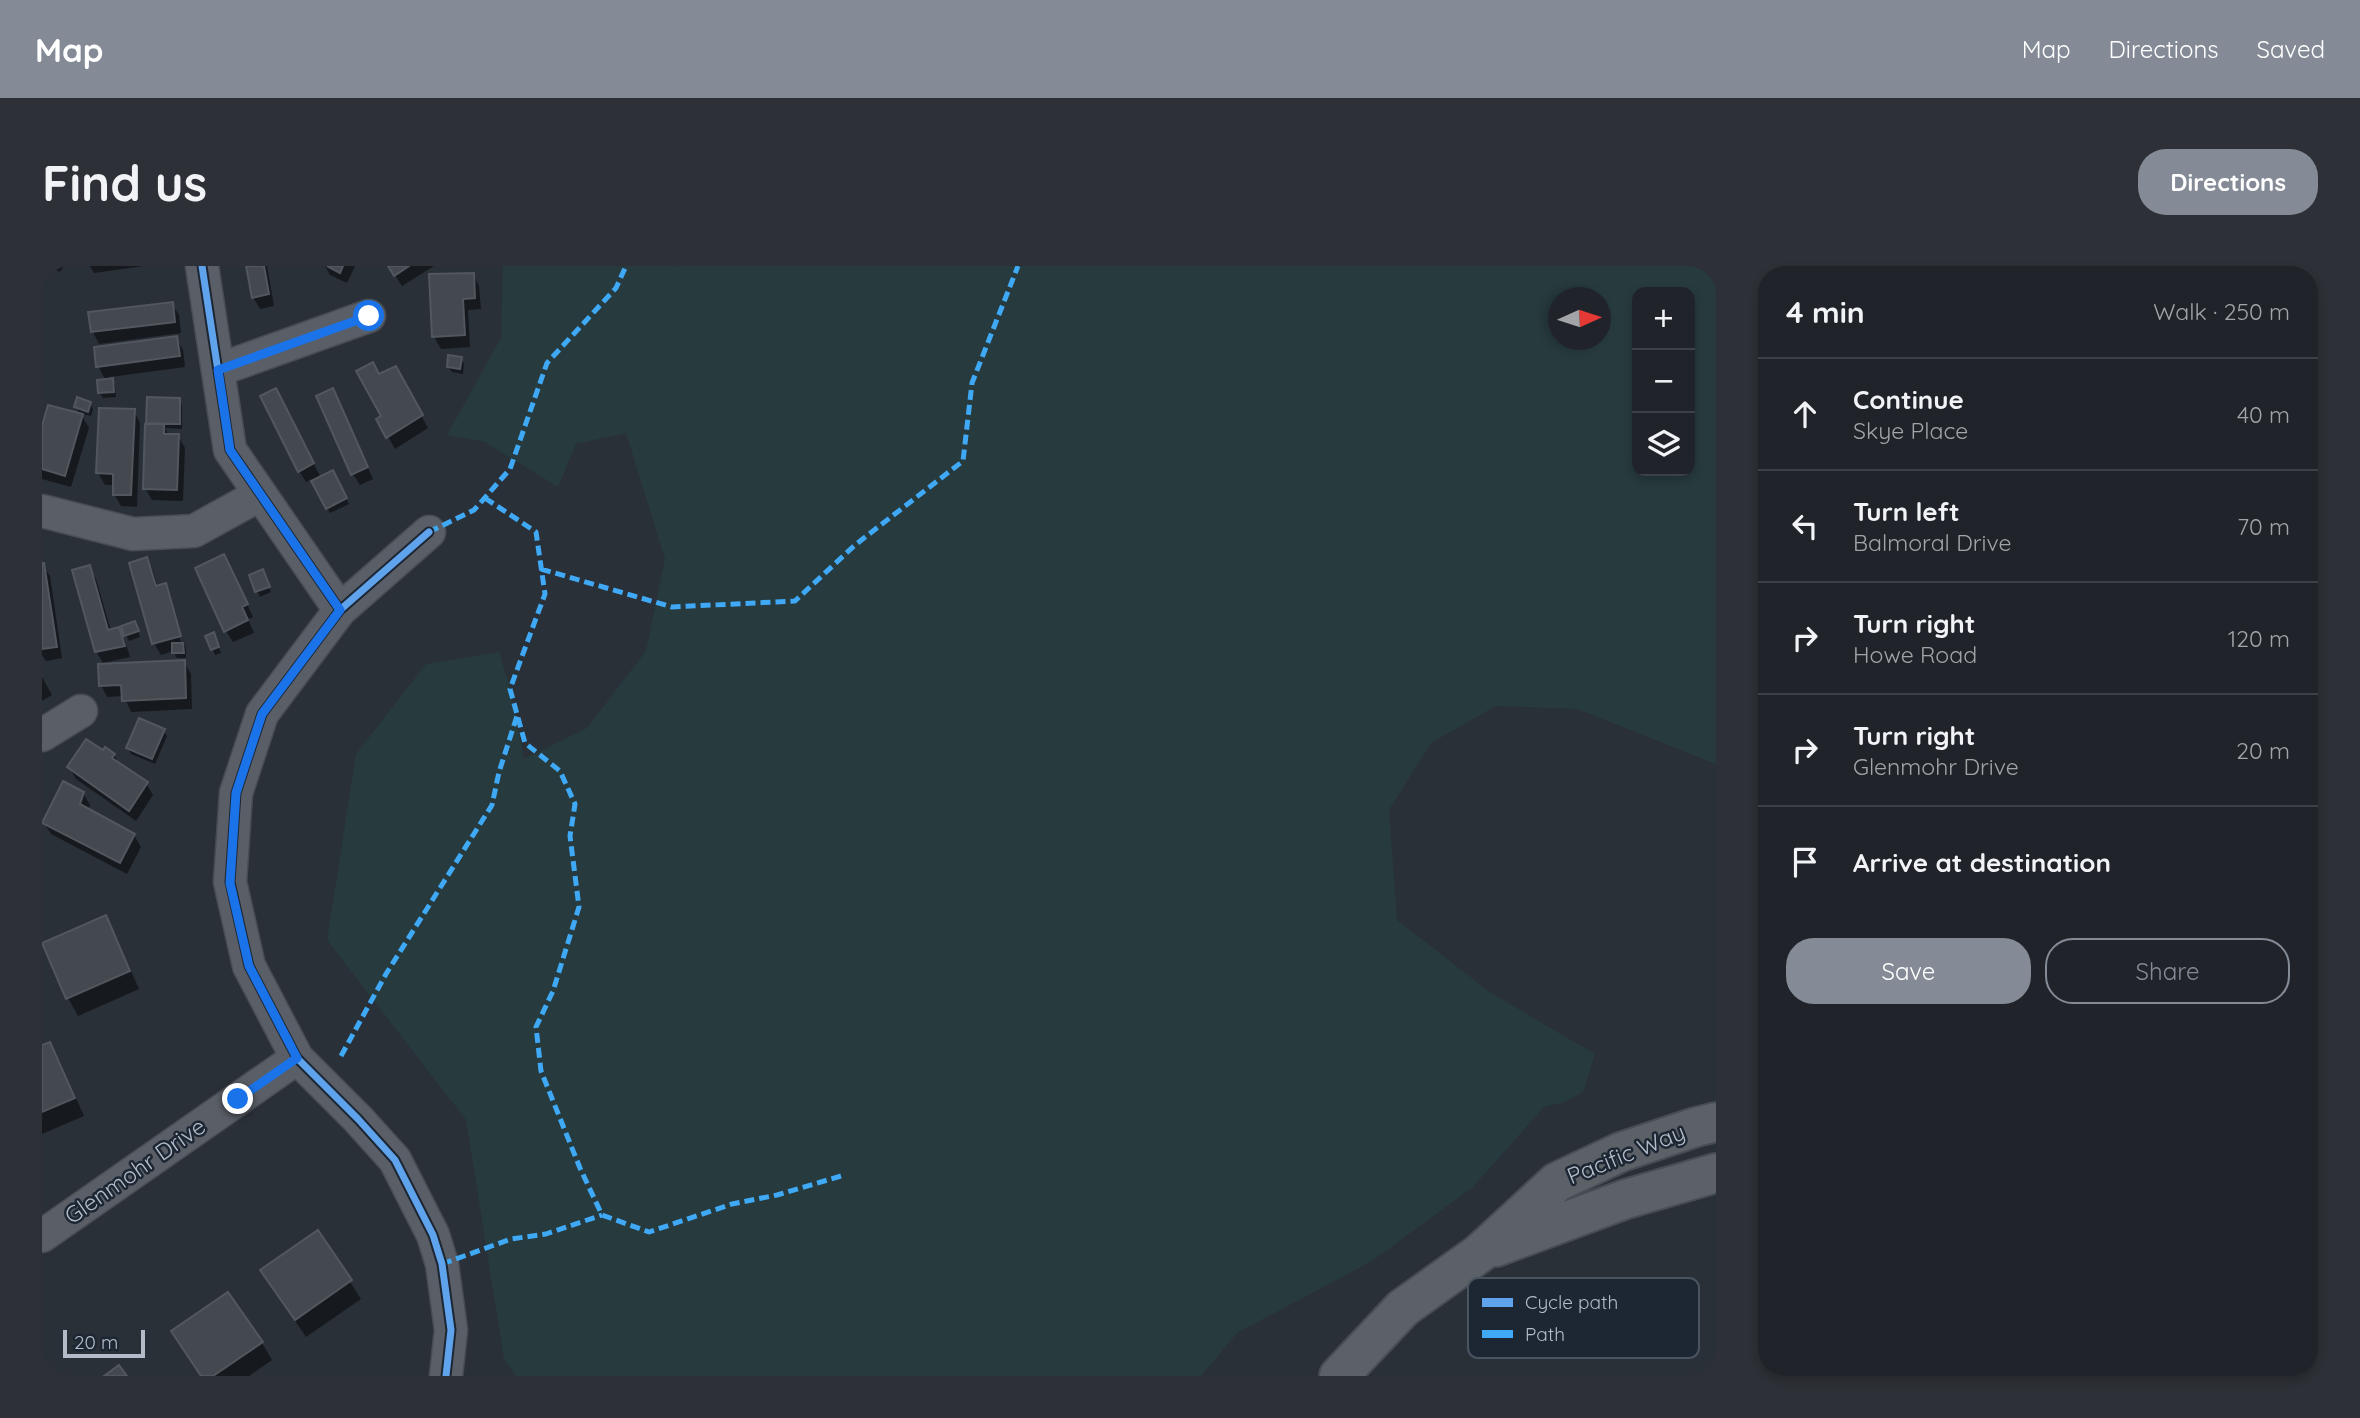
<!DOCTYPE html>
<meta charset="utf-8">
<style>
body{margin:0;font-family:Quicksand,sans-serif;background:#2d3036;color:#f1f3f6}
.controls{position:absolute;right:21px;top:21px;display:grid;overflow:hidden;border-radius:14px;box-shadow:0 4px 10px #0003}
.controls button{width:63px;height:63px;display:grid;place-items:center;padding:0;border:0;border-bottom:2px solid #3d4147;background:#20242a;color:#f1f3f6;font:35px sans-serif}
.compass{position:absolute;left:1506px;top:21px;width:63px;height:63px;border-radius:50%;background:#20242a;box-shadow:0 4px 10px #0003;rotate:87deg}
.scale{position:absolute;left:21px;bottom:18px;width:82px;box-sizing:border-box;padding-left:7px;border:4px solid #b4bcc9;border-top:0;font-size:19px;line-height:24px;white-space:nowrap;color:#b4bcc9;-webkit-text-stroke:5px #1d2633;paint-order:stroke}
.stop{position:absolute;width:21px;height:21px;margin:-16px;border:5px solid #1a73e8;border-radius:50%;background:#fff}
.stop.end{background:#1a73e8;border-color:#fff;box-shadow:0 2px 7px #0008}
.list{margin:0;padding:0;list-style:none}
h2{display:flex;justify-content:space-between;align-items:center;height:91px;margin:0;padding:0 28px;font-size:30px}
h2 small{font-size:23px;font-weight:400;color:#a2a4a8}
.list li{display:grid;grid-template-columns:46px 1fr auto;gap:21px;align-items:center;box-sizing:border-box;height:112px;padding:0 28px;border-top:2px solid #3d4147}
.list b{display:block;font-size:26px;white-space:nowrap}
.list p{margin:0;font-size:23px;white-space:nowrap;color:#a2a4a8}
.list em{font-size:23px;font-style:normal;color:#a2a4a8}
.actions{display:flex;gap:14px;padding:21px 28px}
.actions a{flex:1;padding:16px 0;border:2px solid #848b96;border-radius:28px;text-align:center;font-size:24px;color:#848b96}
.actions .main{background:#848b96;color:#fff}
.icon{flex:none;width:38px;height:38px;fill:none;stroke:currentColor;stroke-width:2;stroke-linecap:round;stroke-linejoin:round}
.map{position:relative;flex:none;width:1674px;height:1110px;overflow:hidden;border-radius:28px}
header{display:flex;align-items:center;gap:42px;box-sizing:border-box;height:98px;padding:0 35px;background:#848b96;color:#fff}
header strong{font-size:33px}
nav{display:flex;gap:38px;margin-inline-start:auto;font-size:24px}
.intro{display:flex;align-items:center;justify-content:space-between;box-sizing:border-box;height:168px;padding:0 42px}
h1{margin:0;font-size:49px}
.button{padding:18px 32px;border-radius:28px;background:#848b96;color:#fff;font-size:24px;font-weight:700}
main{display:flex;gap:42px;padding:0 42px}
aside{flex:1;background:#20242a;border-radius:28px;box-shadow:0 4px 10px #0003}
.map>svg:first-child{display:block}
.green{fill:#273a3e;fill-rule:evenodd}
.shadow{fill:#0007}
.building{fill:#444950;stroke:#52575f;stroke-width:2}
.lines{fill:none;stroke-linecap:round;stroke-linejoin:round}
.minor-casing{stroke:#484c53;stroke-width:35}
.major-casing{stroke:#484c55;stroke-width:42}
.minor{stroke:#5a5e66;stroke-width:32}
.major{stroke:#5c6168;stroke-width:38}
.quiet{stroke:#3fa9f5;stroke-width:5;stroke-dasharray:10 5;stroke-linecap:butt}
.cycleway-casing{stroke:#1d2633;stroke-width:11}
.cycleway{stroke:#60a3ed;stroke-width:7}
.route{stroke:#1a73e8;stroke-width:9}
.labels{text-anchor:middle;stroke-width:5;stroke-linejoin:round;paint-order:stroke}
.street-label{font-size:23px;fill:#b4bcc9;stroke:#1d2633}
.key{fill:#1d2633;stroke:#4a5360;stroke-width:2}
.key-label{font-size:19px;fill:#b4bcc9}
</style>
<header>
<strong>Map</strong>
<nav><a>Map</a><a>Directions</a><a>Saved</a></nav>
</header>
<div class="intro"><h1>Find us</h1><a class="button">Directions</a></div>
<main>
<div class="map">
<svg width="1674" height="1110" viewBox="0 0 1674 1110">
<rect width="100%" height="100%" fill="#2a3038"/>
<path class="green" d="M 461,0 L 629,0 L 631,2 L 631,0 L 1674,0 L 1674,498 L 1535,443 L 1454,440 L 1389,477 L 1347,544 L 1355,654 L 1449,727 L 1553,788 L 1541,826 L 1523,836 L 1502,841 L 1431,921 L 1330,995 L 1195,1067 L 1159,1110 L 474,1110 L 462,1093 L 424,854 L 285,674 L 314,488 L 384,398 L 457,386 L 467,418 L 482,493 L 545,462 L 604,385 L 623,293 L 584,167 L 534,178 L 516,221 L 443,176 L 405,169 L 459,72 ZM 1595,26 L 1648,26 L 1648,205 L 1595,205 ZM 1517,32 L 1559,32 L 1559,74 L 1517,74 Z"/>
<path class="shadow" d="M 8,0 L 22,0 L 18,6 Z
M 48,0 L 102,0 L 52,7 Z
M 206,0 L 225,0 L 232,40 L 218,43 L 211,31 Z
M 283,0 L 313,0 L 305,17 L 288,9 Z
M 347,0 L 392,0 L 360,20 Z
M 431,9 L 437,20 L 439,43 L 426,44 L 428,81 L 399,83 L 392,71 L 389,10 Z
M 130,38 L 137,49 L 139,67 L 57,78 L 51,66 Z
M 134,72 L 141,84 L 143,101 L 68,111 L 73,119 L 74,131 L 61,132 L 58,127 L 64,115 L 56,100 Z
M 419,93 L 422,98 L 421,108 L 410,106 L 406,101 Z
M 353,102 L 386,162 L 353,183 L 337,154 L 342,151 L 337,110 Z
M 137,134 L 140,139 L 140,163 L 123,162 L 127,170 L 136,170 L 143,182 L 141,235 L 110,234 L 103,222 L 107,159 L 106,157 Z
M 240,136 L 279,212 L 291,206 L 307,238 L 288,247 L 271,213 L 264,216 L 257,205 Z
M 297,136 L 331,213 L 318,219 L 311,208 Z
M 48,137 L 51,143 L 49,150 L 38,147 L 47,162 L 29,221 L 0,213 L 0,166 L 39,150 L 34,141 Z
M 92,145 L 98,157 L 95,241 L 79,240 L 72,228 L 73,219 L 63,219 L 56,207 Z
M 105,293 L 111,305 L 116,321 L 123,319 L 129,330 L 125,330 L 140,379 L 143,378 L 129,331 L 144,382 L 144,392 L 135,392 L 131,385 L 119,389 L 112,377 Z
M 0,299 L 8,310 L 20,392 L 4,395 L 0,389 Z
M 47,301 L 54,313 L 69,365 L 76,363 L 83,375 L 88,391 L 61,397 L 54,385 Z
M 188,302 L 211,351 L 206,353 L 212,367 L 191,376 L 184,365 Z
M 209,310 L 223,311 L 229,326 L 218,331 Z
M 95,362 L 98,371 L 87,375 L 84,369 Z
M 166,371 L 174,374 L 179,387 L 173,389 Z
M 142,396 L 149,408 L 150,443 L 89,446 L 82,430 L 65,431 L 59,419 Z
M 0,411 L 10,429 L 0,435 Z
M 121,465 L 125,470 L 113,498 L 89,488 L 86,482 Z
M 62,487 L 72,489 L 78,499 L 104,517 L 111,529 L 94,555 L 34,513 L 27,501 Z
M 41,527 L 48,539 L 46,544 L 92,569 L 99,581 L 85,608 L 9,568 L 2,557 Z
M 63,652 L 73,669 L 97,723 L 36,750 L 26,732 Z
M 8,778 L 18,796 L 42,850 L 0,868 L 0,781 Z
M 276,966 L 319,1033 L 264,1071 L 231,1022 Z
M 131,1066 L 220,1077 L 230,1094 L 207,1110 L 159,1110 Z"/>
<path class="building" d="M 204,0 L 222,0 L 227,28 L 210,32 Z
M 285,0 L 301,0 L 298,7 Z
M 346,0 L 367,0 L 352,10 Z
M 432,7 L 433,32 L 421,33 L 423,69 L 390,71 L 387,8 Z
M 131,36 L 133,56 L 49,66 L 46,46 Z
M 135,70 L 138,90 L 54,101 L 52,81 Z
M 406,89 L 420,91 L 418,103 L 405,101 Z
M 331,96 L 337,108 L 354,100 L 381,149 L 344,172 L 334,153 L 339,150 L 314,105 Z
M 71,112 L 72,126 L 56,127 L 55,114 Z
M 234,122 L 272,197 L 256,206 L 218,130 Z
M 291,122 L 326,201 L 309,209 L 274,130 Z
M 35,131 L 49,136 L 46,146 L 32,141 Z
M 105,131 L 138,132 L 138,158 L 104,157 Z
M 6,139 L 41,148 L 23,210 L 0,203 L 0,160 Z
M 57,142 L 93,143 L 89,229 L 71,229 L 71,208 L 54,207 Z
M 103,158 L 122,158 L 122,168 L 137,168 L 135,224 L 101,223 Z
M 291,204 L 305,232 L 284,243 L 269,215 Z
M 182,288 L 206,338 L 200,341 L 206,354 L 182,366 L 153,302 Z
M 105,291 L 114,320 L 124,317 L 139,370 L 110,378 L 87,297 Z
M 0,297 L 2,297 L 15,381 L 0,383 Z
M 48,299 L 66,364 L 77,361 L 83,380 L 53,386 L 30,304 Z
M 221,303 L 228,321 L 213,326 L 207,309 Z
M 93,355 L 97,365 L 82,370 L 79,360 Z
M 172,366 L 177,381 L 169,384 L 163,370 Z
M 130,377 L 141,377 L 142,387 L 130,387 Z
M 143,394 L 144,432 L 80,435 L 79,419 L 57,420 L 56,398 Z
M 97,452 L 123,463 L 110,493 L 84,482 Z
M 44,473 L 61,484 L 63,481 L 73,488 L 70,492 L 106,516 L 87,545 L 25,501 Z
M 21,515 L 42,526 L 38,538 L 93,568 L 78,597 L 0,557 Z
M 64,649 L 88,705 L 24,733 L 0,677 Z
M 8,776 L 33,832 L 0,846 L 0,779 Z
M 276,964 L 310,1014 L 253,1054 L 218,1004 Z
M 186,1026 L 221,1076 L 171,1110 L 159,1110 L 129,1065 Z
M 77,1099 L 85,1110 L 62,1110 Z"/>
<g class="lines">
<g class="minor-casing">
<path id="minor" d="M 160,0 L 188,184 L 298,344
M 176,104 L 327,50
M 0,245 L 91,268 L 152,265 L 217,229
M 387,266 L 298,344 L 220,448 L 194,527 L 188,616 L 207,700 L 255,792 L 316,853 L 353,894 L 391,969 L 400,998 L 409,1064 L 404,1110
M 0,469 L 39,445
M 0,970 L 255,792"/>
</g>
<g class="major-casing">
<path id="major" d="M 1454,981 L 1584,933 L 1674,907
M 1297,1110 L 1361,1042 L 1438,987 L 1515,916 L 1579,886 L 1654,861 L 1674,856"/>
</g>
<use href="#minor" class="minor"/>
<use href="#major" class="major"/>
<path class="quiet" d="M 443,232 L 494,266 L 503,328 L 468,423 L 483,477 L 518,505 L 533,538 L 528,570 L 537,641 L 511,725 L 494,761 L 499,805 L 538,902 L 560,949 L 607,966 L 690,938 L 735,929 L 799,910
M 387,266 L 432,244 L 468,203 L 505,97 L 574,22 L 584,0
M 499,303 L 630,341 L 753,335 L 813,279 L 921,195 L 930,117 L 976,0
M 299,790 L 344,708 L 450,539 L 457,506 L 475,450
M 400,998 L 469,973 L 504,968 L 560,949"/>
<g class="cycleway-casing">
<path id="cycleway" d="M 160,0 L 188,184 L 298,344
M 387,266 L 298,344 L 220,448 L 194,527 L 188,616 L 207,700 L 255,792 L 316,853 L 353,894 L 391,969 L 400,998 L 409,1064 L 404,1110"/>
</g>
<use href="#cycleway" class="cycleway"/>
</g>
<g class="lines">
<path class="route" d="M 196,833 L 255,792 L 207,700 L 188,617 L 194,527 L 220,448 L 298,344 L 188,184 L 176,104 L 327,50"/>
</g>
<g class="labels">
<g class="street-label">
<text transform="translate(1584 888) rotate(-22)" y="8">Pacific Way</text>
<text transform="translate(93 905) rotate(-35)" y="8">Glenmohr Drive</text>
</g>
</g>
<rect x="1426" y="1012" width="231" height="80" rx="10" class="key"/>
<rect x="1440" y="1032" width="31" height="9" fill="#60a3ed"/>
<rect x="1440" y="1064" width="31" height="8" fill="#3fa9f5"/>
<g class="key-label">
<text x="1483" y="1043">Cycle path</text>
<text x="1483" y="1075">Path</text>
</g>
</svg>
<div class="controls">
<button>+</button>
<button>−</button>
<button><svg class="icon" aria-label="layers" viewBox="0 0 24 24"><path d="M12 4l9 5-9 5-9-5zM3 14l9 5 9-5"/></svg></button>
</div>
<svg class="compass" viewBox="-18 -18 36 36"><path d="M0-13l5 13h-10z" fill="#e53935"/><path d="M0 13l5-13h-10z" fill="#a2a4a8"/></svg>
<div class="scale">20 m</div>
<div class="stop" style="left:327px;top:50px"></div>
<div class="stop end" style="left:196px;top:833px"></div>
</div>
<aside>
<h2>4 min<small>Walk · 250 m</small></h2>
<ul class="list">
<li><svg class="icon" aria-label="ahead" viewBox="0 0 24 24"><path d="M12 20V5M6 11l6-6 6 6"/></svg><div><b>Continue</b><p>Skye Place</p></div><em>40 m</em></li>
<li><svg class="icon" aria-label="left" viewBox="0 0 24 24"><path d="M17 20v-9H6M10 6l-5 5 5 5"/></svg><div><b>Turn left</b><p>Balmoral Drive</p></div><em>70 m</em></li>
<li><svg class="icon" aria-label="right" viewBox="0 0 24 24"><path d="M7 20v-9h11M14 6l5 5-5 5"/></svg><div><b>Turn right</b><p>Howe Road</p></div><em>120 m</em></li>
<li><svg class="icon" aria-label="right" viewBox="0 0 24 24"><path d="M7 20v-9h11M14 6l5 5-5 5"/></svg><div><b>Turn right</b><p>Glenmohr Drive</p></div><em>20 m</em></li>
<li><svg class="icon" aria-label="arrive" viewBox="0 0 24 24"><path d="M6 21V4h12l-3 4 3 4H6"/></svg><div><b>Arrive at destination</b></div></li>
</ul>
<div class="actions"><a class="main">Save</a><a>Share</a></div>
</aside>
</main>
